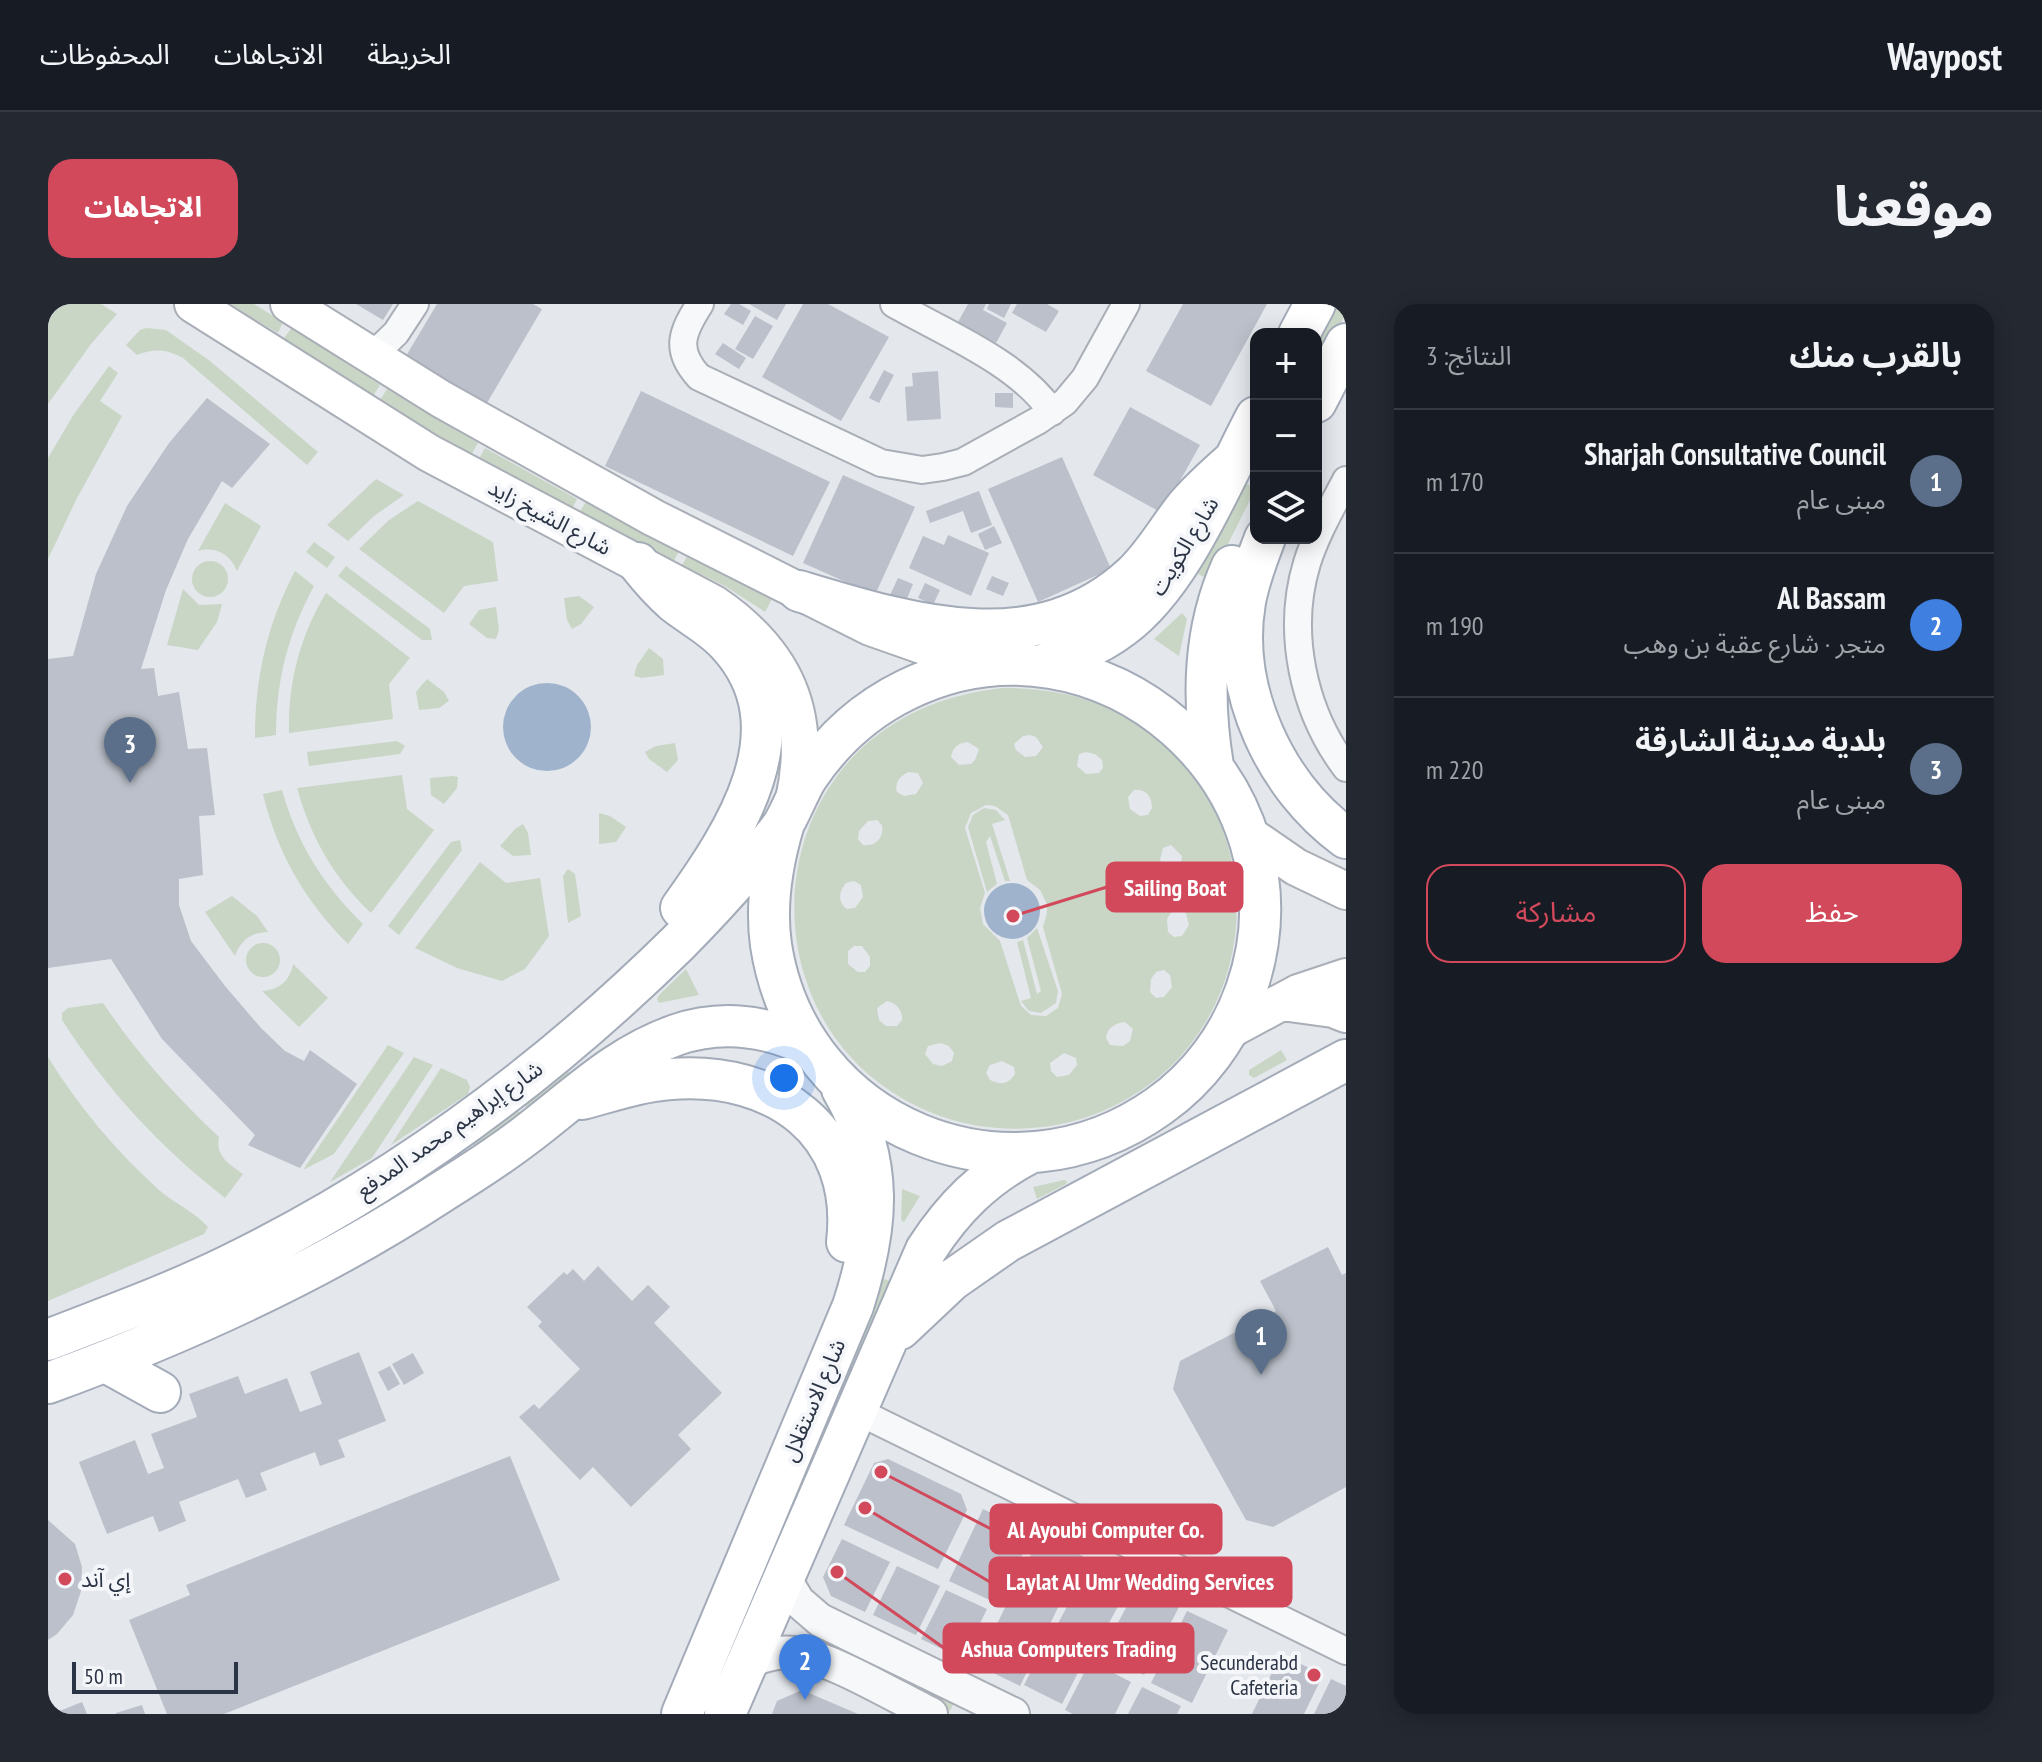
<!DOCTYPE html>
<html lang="ar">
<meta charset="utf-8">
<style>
body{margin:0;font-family:"PT Sans Narrow","Noto Sans Arabic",sans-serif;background:#242831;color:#f1f3f6;direction:rtl}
.controls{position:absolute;right:24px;top:24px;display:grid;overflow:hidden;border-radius:16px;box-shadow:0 4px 20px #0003}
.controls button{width:72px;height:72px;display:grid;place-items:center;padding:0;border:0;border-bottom:2px solid #363941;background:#171b24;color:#f1f3f6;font:40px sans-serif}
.scale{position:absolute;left:24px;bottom:20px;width:166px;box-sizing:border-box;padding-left:8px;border:4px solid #2b3445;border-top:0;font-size:22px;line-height:28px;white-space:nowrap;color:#2b3445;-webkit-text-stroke:6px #f4f6f9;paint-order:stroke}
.you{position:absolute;left:736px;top:774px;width:28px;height:28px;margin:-20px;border:6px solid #fff;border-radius:50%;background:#1a73e8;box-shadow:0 0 0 12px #1a73e833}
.badge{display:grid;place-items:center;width:52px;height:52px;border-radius:50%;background:#d1495b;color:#fff;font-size:26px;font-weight:700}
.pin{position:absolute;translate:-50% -66px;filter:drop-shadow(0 2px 4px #0008)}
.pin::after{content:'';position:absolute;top:42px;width:28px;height:24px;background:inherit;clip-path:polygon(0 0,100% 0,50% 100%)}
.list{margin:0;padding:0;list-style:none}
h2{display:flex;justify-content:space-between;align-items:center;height:104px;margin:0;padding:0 32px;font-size:34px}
h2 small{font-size:26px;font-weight:400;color:#9ea1a6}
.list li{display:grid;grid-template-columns:52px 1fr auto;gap:24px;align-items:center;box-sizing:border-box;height:144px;padding:0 32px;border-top:2px solid #363941}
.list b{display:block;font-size:30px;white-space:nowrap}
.list p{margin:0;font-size:26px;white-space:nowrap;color:#9ea1a6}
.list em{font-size:26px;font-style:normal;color:#9ea1a6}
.actions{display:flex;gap:16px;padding:24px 32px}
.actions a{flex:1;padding:18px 0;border:2px solid #d1495b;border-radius:24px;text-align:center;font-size:28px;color:#d1495b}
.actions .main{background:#d1495b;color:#fff}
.icon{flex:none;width:44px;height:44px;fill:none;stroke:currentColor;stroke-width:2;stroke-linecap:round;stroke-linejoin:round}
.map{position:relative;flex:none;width:1298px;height:1410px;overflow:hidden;direction:ltr;border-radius:24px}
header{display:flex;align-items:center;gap:48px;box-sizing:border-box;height:112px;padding:0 40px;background:#171b24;border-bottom:2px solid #363941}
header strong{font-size:38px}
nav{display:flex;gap:44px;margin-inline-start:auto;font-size:28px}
.intro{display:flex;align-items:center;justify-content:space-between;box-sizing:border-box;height:192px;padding:0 48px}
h1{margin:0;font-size:56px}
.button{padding:20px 36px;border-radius:24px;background:#d1495b;color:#fff;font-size:28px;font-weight:700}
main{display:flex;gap:48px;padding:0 48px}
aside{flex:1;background:#171b24;border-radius:24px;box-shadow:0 4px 20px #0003}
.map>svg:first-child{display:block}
.green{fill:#c9d6c5;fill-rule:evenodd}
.water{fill:#9fb4cc}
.building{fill:#bbc0ca}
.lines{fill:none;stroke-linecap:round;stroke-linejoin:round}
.minor-casing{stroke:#a9aeb7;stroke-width:30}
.tertiary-casing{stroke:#a9aeb7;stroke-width:36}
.secondary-casing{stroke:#a9aeb7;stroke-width:40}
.primary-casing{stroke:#a3abb8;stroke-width:44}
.minor{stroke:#f7f8fa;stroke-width:26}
.tertiary{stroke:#f7f8fa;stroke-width:32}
.secondary{stroke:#fff;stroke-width:36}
.primary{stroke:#fff;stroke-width:40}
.poi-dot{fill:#d1495b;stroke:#f4f6f9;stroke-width:3}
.labels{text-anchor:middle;stroke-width:8;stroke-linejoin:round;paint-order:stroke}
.street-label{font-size:22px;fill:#2b3445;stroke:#f4f6f9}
.poi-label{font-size:22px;fill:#2b3445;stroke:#f4f6f9;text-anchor:start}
.leader{fill:none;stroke:#d1495b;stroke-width:3}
.callout-dot{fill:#d1495b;stroke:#f4f6f9;stroke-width:3}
.callout{fill:#d1495b;stroke:#d1495b;stroke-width:3}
.callout-label{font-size:24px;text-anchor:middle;font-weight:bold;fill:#fff}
</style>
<header>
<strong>Waypost</strong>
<nav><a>الخريطة</a><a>الاتجاهات</a><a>المحفوظات</a></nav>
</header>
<div class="intro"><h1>موقعنا</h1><a class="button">الاتجاهات</a></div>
<main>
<aside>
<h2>بالقرب منك<small>النتائج: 3</small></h2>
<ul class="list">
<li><span class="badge" style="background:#5c6f8a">1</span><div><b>Sharjah Consultative Council</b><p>مبنى عام</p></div><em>170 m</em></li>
<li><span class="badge" style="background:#3f7fe0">2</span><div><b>Al Bassam</b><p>متجر · شارع عقبة بن وهب</p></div><em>190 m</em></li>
<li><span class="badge" style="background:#5c6f8a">3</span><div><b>بلدية مدينة الشارقة</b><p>مبنى عام</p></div><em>220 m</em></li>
</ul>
<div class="actions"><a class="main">حفظ</a><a>مشاركة</a></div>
</aside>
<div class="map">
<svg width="1298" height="1410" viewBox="0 0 1298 1410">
<rect width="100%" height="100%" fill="#e4e7ec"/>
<path class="green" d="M 0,0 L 53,0 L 69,10 L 43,40 L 0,100 Z
M 180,0 L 206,0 L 235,18 L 230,29 Z
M 1289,0 L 1298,0 L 1298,9 L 1268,65 L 1268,39 Z
M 244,23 L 332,81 L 325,92 L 236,34 Z
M 98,24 L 118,26 L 162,57 L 270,148 L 259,161 L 135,54 C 119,45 106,44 89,51 L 78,41 L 92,26 Z
M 61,62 L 70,69 L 52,97 L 74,112 L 28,196 L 0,255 L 0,154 L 26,110 Z
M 339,85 L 430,139 L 423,151 L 332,96 Z
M 437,144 L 529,195 L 523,207 L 431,155 Z
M 328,175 L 356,191 L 326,212 L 300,237 L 279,221 Z
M 1196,179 L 1208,184 L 1162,276 L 1150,270 Z
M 370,197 L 445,238 L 450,277 L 416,282 L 396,309 L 311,245 L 341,216 Z
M 538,198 L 631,247 L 625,259 L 531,209 Z
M 177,199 L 213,222 L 189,267 C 182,250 168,242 150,247 Z
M 266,238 L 287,253 L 279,264 L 258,248 Z
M 640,251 L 724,295 L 717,308 L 677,282 L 634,261 Z
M144 275a18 18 0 1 1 36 0a18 18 0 1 1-36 0Z
M 298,262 L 382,325 L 384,336 L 374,336 L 290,272 Z
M 247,267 L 266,282 C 240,330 228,377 228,431 L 207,434 C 207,373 219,321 247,267 Z
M 135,285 L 151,301 L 174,300 L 169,318 L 150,346 L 119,341 Z
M 278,289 L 362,354 L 341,380 L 345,415 L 241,429 C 240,378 252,332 278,289 Z
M 531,292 L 546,303 L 533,320 L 524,325 L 519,316 L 516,294 Z
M 448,303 L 451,326 L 448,335 L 439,334 L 421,320 L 431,306 Z
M 1134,309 L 1139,315 L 1131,352 L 1106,335 Z
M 601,344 L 615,355 L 616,371 L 594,374 L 586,372 L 589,361 Z
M 379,375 L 396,388 L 401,397 L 391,404 L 371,406 L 368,388 Z
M 954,384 C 1007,384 1056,395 1099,426 C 1214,509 1219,682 1111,773 C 1074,803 1030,821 983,824 C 934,828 885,815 844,788 C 726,712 713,538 815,443 C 855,407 902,390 954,384 ZM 982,431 L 988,433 L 995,443 L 988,452 L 977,453 L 968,446 L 966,440 L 975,432 ZM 920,438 L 931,445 L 927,456 L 923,460 L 911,461 L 903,453 C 905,443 910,439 920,438 ZM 1038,448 L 1047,450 L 1054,456 L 1055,464 L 1051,469 L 1038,470 L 1029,462 L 1031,450 ZM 861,468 L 870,469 L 875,479 L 868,490 L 856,492 L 849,488 C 846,478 853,471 861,468 ZM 1086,486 C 1098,484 1104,493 1104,504 L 1100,511 L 1092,512 L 1082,505 L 1080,493 ZM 938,501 L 947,502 L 960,511 L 979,576 L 992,586 L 999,600 L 999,609 L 995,623 L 1014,690 L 1010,704 L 998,712 L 983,711 L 973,702 L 952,637 L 935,620 L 932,604 L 937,589 L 917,524 L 923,509 ZM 829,516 L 834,521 C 836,534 828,543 815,541 L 810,535 L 811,527 L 820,517 ZM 1123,541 L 1134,552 L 1132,565 L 1126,569 L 1118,568 L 1112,556 L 1115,544 ZM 806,577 L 813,581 L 815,593 L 807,604 L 799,605 C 789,598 791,587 798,579 ZM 1132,605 L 1138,609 L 1141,621 L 1134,632 L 1126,633 L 1120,628 L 1119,615 L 1124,607 ZM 806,642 L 814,642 L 822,653 L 822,662 L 817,668 L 810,668 L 800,660 L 800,647 ZM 1116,666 L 1122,671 L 1124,683 L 1116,693 L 1108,694 L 1102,688 L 1103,675 L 1108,668 ZM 839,697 C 848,699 855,706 854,716 L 849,722 L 838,722 L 831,716 L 829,704 ZM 1077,718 L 1085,725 L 1082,737 L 1075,742 L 1062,741 L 1058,734 C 1059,724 1067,719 1077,718 ZM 892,739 L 901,742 L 906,749 L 904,757 L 894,762 L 885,760 L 877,750 L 880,742 ZM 1016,749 L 1028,754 L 1029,761 L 1021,771 L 1009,773 L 1003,767 L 1002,759 ZM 954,757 L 966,763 L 967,770 C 960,781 952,781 942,776 L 938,769 L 942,761 Z
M 349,437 L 357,442 L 352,450 L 261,462 L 259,448 Z
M 627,439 L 630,456 L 619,468 L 601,455 L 597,448 L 608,442 Z
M 354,471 L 359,505 L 386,526 L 323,609 C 286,574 263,534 249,484 Z
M 405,472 L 410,473 L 409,484 L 396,500 L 383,491 L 382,474 Z
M 234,486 C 249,539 275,581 315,620 L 300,640 C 257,597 229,549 215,490 Z
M 936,504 L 948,506 L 957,516 L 944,520 L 962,577 L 957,577 L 942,532 L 938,538 L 949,580 L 939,588 L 920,523 L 925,511 Z
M 551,509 L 562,512 L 578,523 L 568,538 L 551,540 Z
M 475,520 L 480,529 L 483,551 L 465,552 L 452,542 L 467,525 Z
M 412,536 L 414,546 L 351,631 L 340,622 L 403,538 Z
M 432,558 L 458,579 L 492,574 L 501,632 L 477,665 L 454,677 L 409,664 L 367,644 Z
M 520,565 L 527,570 L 533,612 L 520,619 L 515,572 Z
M 184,592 L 209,612 L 220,628 C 203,628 192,637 187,652 L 157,608 Z
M 989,624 L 1010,687 L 1008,699 L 993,709 L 981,707 L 973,697 L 983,694 L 969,638 L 975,636 L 989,690 L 993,687 L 979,634 Z
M198 656a17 17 0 1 1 34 0a17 17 0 1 1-34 0Z
M 245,660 L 280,694 L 251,723 L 214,687 C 231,686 242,677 245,660 Z
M 638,665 L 651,691 L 611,699 L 609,695 L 611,691 Z
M 55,699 C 89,749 127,792 171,833 C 167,852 181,860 195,870 L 177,894 C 112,843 59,786 14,716 L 14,709 L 20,704 Z
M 340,741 L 356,749 L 286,850 L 255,866 Z
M 1233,746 L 1239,756 L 1206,774 L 1201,771 L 1201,766 Z
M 0,753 C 30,802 68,847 111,886 C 126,899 147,908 160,923 L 156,930 L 0,997 Z
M 366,753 L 385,761 L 324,854 L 282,878 Z
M 516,762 L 523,771 L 480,805 L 473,796 Z
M 393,764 L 419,776 L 422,783 L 420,790 L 343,841 Z
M 467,801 L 473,811 L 426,842 L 420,833 Z
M 1016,876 L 1019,877 L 1018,880 L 989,895 L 985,883 Z
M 854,885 L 872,892 L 856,918 L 853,916 Z
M 831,973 L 844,978 L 811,1054 L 798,1049 Z
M 796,1057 L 808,1062 L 771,1147 L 759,1142 Z
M 834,1359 L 907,1397 L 902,1407 L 828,1369 Z"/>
<path class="water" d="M455 423a44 44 0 1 1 88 0a44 44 0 1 1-88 0Z
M936 607a28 28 0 1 1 56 0a28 28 0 1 1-56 0Z"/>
<path class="building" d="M 308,0 L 345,0 L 335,16 Z
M 389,0 L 485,0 L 494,5 L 439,99 L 358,52 Z
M 683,0 L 691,0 L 703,7 L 695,21 L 676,10 Z
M 701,0 L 738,0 L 729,16 Z
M 755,0 L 780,0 L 841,33 L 793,117 L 714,73 Z
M 920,0 L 938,0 L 935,6 L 959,19 L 948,39 L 910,18 Z
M 941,0 L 963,0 L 956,14 L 939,5 Z
M 969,0 L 999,0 L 1011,7 L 998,28 L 964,9 Z
M 1135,0 L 1219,0 L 1163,102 L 1098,67 Z
M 707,12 L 725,22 L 705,55 L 687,45 Z
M 675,39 L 698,54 L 691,65 L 667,50 Z
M 836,66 L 846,71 L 831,99 L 821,94 Z
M 890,67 L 893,115 L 859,117 L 857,83 L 865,82 L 864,69 Z
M 593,87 L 782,178 L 745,252 L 557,162 Z
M 947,89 L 965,89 L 965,104 L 947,103 Z
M 159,94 L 222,140 L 184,184 L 174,177 L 140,235 L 118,286 L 93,365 L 106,364 L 110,392 L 131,388 L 140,445 L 159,444 L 167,511 L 151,512 L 155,571 L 131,575 L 131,601 L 143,637 L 177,682 L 213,724 L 237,747 L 256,757 L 262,746 L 309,780 L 252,864 L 200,841 L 207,831 L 114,735 L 63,655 L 0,664 L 0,355 L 25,352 L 48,270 L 79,202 L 121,139 Z
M 1082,103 L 1152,141 L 1114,209 L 1045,171 Z
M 1014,153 L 1063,265 L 990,298 L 940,185 Z
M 795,171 L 867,203 L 827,291 L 755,259 Z
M 931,187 L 944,221 L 923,229 L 915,207 L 882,219 L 878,207 Z
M 946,222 L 954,239 L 937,246 L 930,230 Z
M 900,231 L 941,249 L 923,292 L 861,264 L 875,232 L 896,241 Z
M 944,272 L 961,279 L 955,292 L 938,285 Z
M 850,274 L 865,280 L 858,297 L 842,291 Z
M 877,279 L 892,286 L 885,301 L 870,294 Z
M 1280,943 L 1294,971 L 1298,969 L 1298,1183 L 1225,1223 L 1198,1216 L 1125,1085 L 1132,1057 L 1228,1007 L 1212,977 Z
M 550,962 L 584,997 L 600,981 L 622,1003 L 606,1019 L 674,1089 L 630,1131 L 643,1145 L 583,1203 L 545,1163 L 532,1176 L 471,1113 L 486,1100 L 491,1105 L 532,1065 L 490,1022 L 494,1018 L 479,1003 L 516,968 L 519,971 L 525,965 L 536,977 Z
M 311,1048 L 338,1117 L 290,1136 L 297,1153 L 272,1162 L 267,1148 L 212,1169 L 219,1186 L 198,1194 L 190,1175 L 131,1198 L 138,1217 L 111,1228 L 105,1212 L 59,1230 L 31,1158 L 87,1136 L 100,1170 L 116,1164 L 103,1130 L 149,1113 L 141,1090 L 190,1072 L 197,1090 L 239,1074 L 252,1108 L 274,1100 L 262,1068 Z
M 365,1049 L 376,1069 L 356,1081 L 344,1060 Z
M 342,1062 L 352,1080 L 340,1087 L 330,1068 Z
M 462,1152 L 512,1276 L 176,1410 L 119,1410 L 81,1316 L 142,1291 L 138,1281 Z
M 840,1155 L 913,1190 L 919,1206 L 890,1265 L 796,1221 L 826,1159 Z
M 935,1205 L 985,1229 L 950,1300 L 901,1277 Z
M 0,1216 L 27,1240 L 34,1263 L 33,1287 L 25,1311 L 9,1330 L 0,1336 Z
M 992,1232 L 1035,1252 L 972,1382 L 929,1361 Z
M 794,1235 L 842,1258 L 817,1308 L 783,1292 L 775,1273 Z
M 1043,1257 L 1083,1278 L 1046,1347 L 1006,1327 Z
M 849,1262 L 892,1282 L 868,1331 L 825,1311 Z
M 1090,1281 L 1131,1303 L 1096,1371 L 1054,1349 Z
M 898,1286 L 939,1305 L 915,1355 L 873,1335 Z
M 1139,1307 L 1180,1326 L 1144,1399 L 1103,1379 Z
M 1000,1334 L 1038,1353 L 1014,1400 L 976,1381 Z
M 1233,1350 L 1275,1371 L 1256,1410 L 1204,1410 Z
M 1042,1357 L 1083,1378 L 1067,1410 L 1025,1410 L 1017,1406 Z
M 1283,1375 L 1298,1382 L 1298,1410 L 1266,1410 Z
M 1094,1383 L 1133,1402 L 1129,1410 L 1080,1410 Z
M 754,1386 L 810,1410 L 724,1410 L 729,1397 Z
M 34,1398 L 39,1410 L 4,1410 Z
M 94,1401 L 97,1410 L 68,1410 L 68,1409 Z"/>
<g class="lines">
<g class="minor-casing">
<path id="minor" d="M 652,0 C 634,28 626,46 651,73 L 833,159 L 874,166 L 895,163 L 915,158 L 991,116 L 1017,98 L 1037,74 L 1078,0
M 846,0 C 897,29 971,59 1004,108
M 323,53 L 348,29 L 367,0
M 1298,176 C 1284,203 1268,230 1259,259 C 1238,328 1255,407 1298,464
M 807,1106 L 1298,1347"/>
</g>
<g class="tertiary-casing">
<path id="tertiary" d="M 735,1272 L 750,1297 L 772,1316 L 965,1410
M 698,1359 C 713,1352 729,1347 746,1349 C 780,1352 850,1394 883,1410"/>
</g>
<g class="secondary-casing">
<path id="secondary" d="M 145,0 L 381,149 L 666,300 C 738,349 765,410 746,496
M 241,0 L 393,95 L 606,214 L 822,323 L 936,363
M 1200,530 L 1248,563 L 1298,587
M 1234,698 L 1285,705 L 1298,710
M 1178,728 L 1250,689 L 1298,673"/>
</g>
<g class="primary-casing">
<path id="primary" d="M 1251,30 L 1267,0
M 1268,98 L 1298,40
M 1217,234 C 1209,255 1201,275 1197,298 C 1182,386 1227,482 1298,534
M 590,259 C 601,273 613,287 627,299 C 645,313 665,323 680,340 C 757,424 686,530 633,604
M 751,287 C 861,320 988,361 1085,271 C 1106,251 1119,227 1137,204 C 1151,187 1168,172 1185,157
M 991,362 C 1020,353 1049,342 1074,323 C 1134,279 1173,179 1208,113
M 1165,462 C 1154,394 1155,326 1184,262
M 534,795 C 564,787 593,777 623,775 C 727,767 812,827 799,938
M 852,1025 L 904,976 L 960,937 L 1298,756
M 0,1036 C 61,1012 123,990 182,961 C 348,880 499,768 630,639 C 659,610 687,579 713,548 C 720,539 730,529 736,519 C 744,505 750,489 758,475 C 783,437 817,406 858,386 C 1052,291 1270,481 1198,686 C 1182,732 1151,774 1111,802 C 961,909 751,824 723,641 C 717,599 724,559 736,519
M 58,1058 L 112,1088
M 0,1079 C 137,1029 270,969 392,889 C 421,871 451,852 478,831 C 527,794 568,752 628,731 C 674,715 720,722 763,743
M 634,1410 L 805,1002 C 830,925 837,858 794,785
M 677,1410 L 878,946 C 905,904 936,873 980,850"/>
</g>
<use href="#minor" class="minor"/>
<use href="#tertiary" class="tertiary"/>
<use href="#secondary" class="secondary"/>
<use href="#primary" class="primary"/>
</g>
<g class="poi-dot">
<circle cx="17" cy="1275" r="8"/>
<circle cx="1266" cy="1371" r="8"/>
</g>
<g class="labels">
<g class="street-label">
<text transform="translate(502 213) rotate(28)" y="8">شارع الشيخ زايد</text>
<text transform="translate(1136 242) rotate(-59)" y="8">شارع الكويت</text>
<text transform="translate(401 825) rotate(-35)" y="8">شارع إبراهيم محمد المدفع</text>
<text transform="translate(765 1096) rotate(-67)" y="8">شارع الاستقلال</text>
</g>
<g class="poi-label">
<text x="33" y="1283">إي آند</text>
<text x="1250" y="1366" text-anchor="end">Secunderabd<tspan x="1250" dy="25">Cafeteria</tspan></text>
</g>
</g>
<path class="leader" d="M965 612L1059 583M833 1168L943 1225M817 1204L942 1278M789 1268L896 1344"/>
<g class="callout-dot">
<circle cx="965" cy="612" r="8"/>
<circle cx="833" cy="1168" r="8"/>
<circle cx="817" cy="1204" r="8"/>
<circle cx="789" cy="1268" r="8"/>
</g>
<g class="callout">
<rect x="1059" y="559" width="135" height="48" rx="8"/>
<rect x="943" y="1201" width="230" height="48" rx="8"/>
<rect x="942" y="1254" width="301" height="48" rx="8"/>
<rect x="896" y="1320" width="249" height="48" rx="8"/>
</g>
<g class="callout-label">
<text x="1127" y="592">Sailing Boat</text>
<text x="1058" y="1234">Al Ayoubi Computer Co.</text>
<text x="1092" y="1286">Laylat Al Umr Wedding Services</text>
<text x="1021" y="1353">Ashua Computers Trading</text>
</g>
</svg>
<div class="controls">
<button>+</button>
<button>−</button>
<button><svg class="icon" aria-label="layers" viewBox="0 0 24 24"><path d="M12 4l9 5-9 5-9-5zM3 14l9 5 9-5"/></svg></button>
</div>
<div class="scale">50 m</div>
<div class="you"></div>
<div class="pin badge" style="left:1213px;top:1071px;background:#5c6f8a">1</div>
<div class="pin badge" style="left:757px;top:1396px;background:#3f7fe0">2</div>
<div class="pin badge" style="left:82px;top:479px;background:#5c6f8a">3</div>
</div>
</main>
